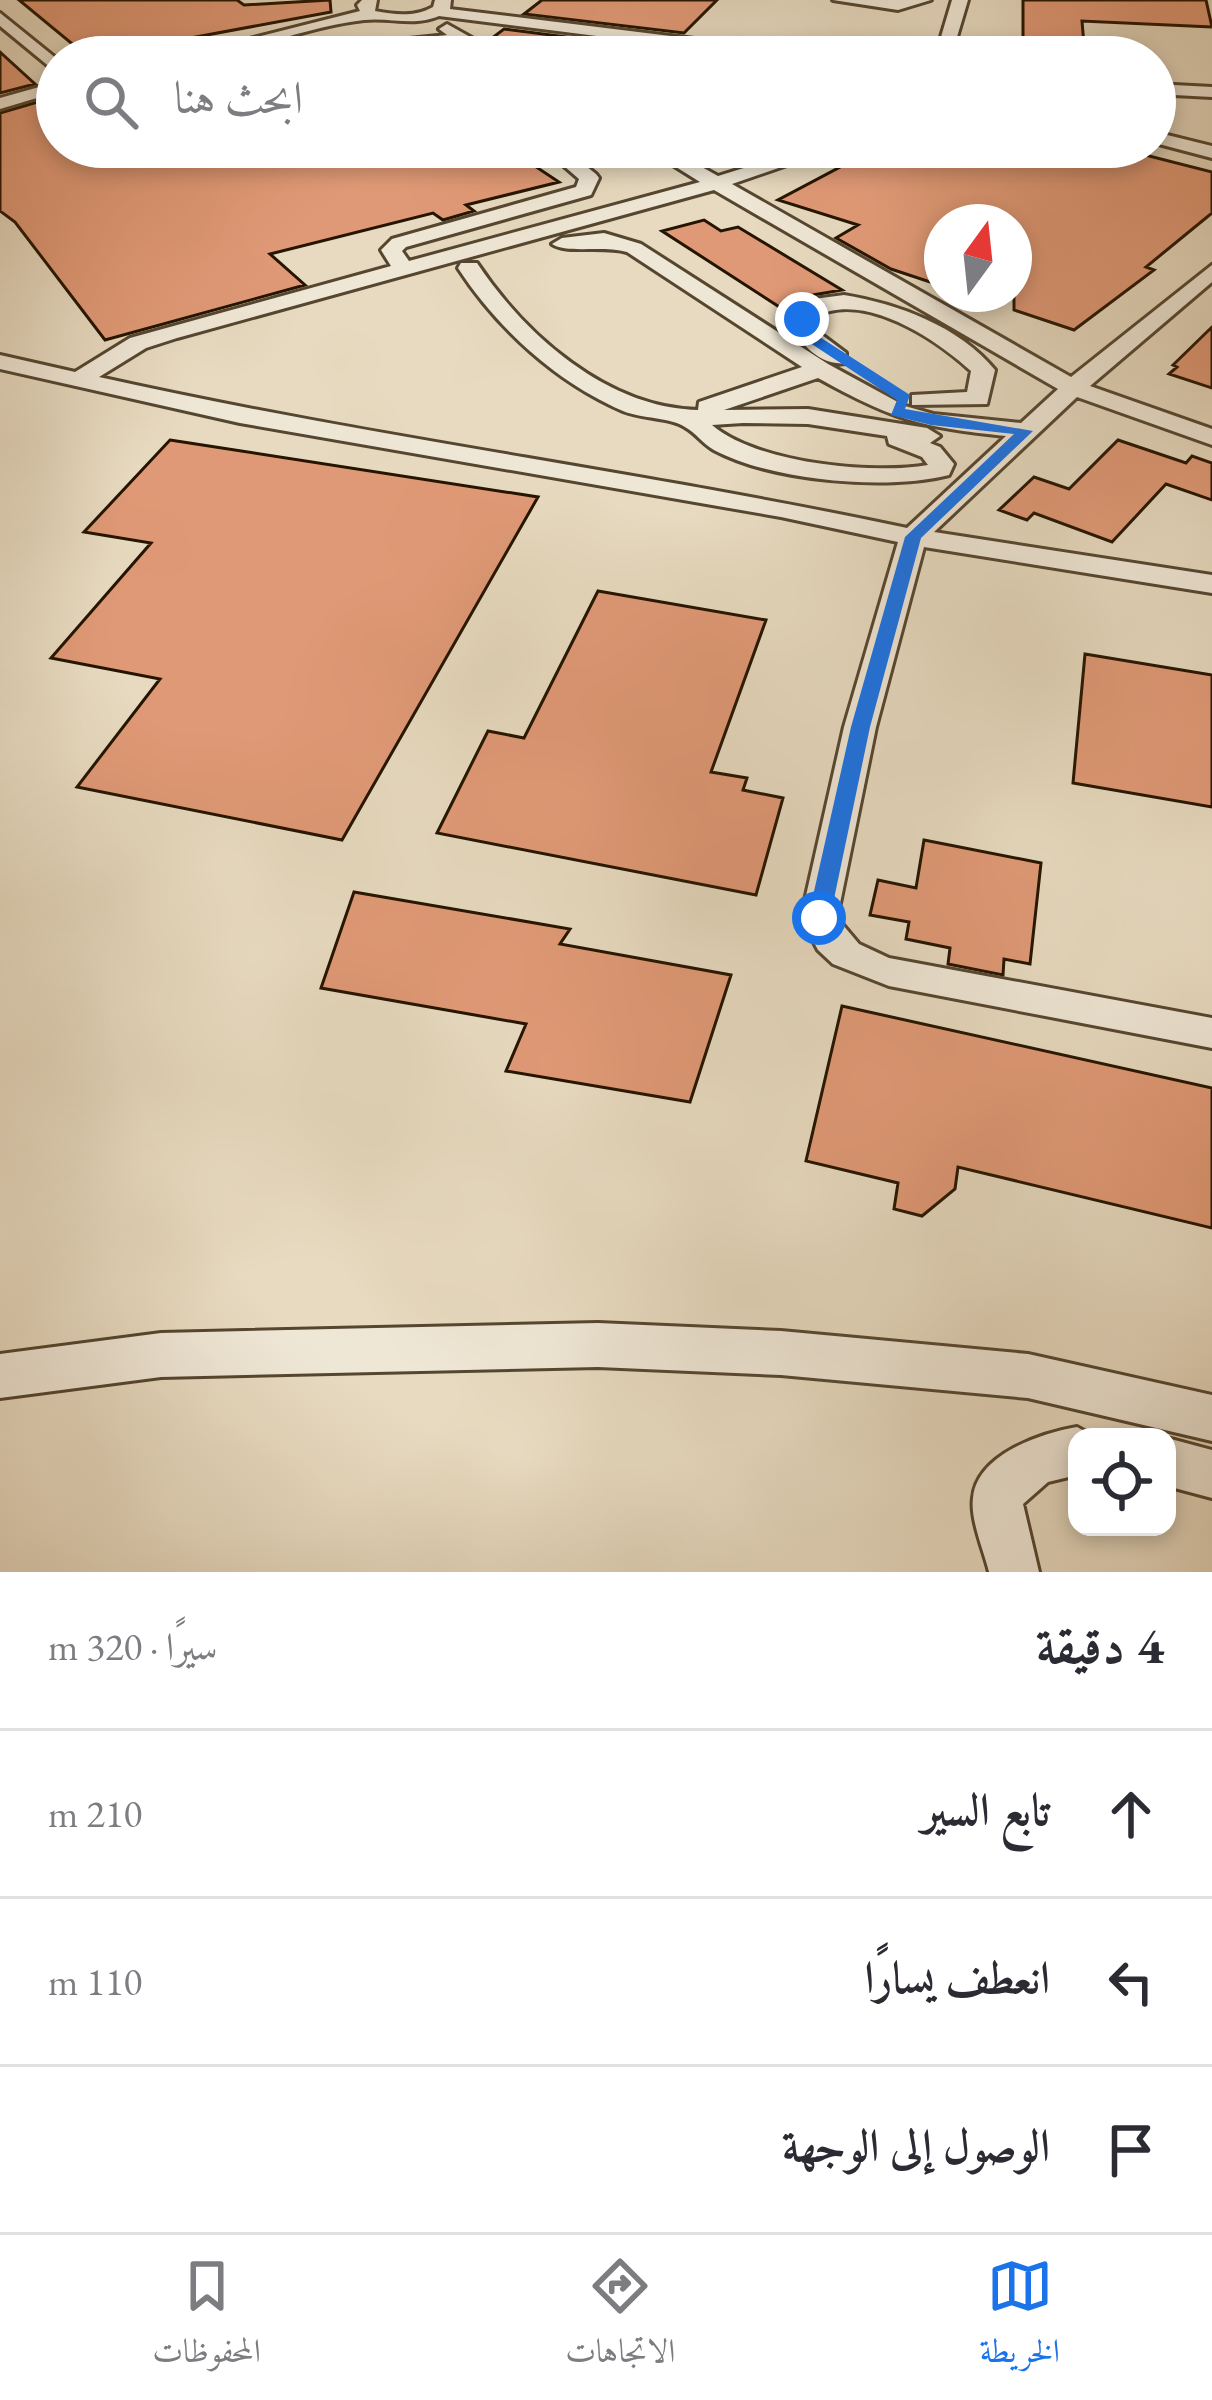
<!DOCTYPE html>
<html lang="ar">
<meta charset="utf-8">
<style>
body{margin:0;font-family:"EB Garamond",Amiri,serif;background:#f7f7f7;color:#2b2b33;direction:rtl}
.controls{position:absolute;right:36px;bottom:36px;display:grid;overflow:hidden;border-radius:24px;box-shadow:0 6px 18px #0003}
.controls button{width:108px;height:108px;display:grid;place-items:center;padding:0;border:0;border-bottom:3px solid #e1e1e2;background:#fff;color:#2b2b33;font:60px sans-serif}
.compass{position:absolute;left:924px;top:204px;width:108px;height:108px;border-radius:50%;background:#fff;box-shadow:0 6px 18px #0003;rotate:15deg}
.stop{position:absolute;width:36px;height:36px;margin:-27px;border:9px solid #1a73e8;border-radius:50%;background:#fff}
.stop.end{background:#1a73e8;border-color:#fff;box-shadow:0 3px 12px #0008}
.list{margin:0;padding:0;list-style:none}
h2{display:flex;justify-content:space-between;align-items:center;height:156px;margin:0;padding:0 48px;font-size:51px}
h2 small{font-size:39px;font-weight:400;color:#7c7c81}
.list li{display:grid;grid-template-columns:78px 1fr auto;gap:36px;align-items:center;box-sizing:border-box;height:168px;padding:0 48px;border-top:3px solid #e1e1e2}
.list b{display:block;font-size:45px;white-space:nowrap}
.list em{font-size:39px;font-style:normal;color:#7c7c81}
.icon{flex:none;width:66px;height:66px;fill:none;stroke:currentColor;stroke-width:2;stroke-linecap:round;stroke-linejoin:round}
.map{position:relative;flex:none;width:1212px;height:1572px;overflow:hidden;direction:ltr}
.search{position:absolute;background:#fff;box-shadow:0 6px 18px #0003;left:36px;right:36px;top:36px;height:132px;display:flex;align-items:center;gap:30px;box-sizing:border-box;padding:0 42px;border-radius:66px;color:#7c7c81;font-size:45px}
.sheet{height:660px;background:#fff}
nav{display:flex;justify-content:space-around;align-items:center;box-sizing:border-box;height:168px;border-top:3px solid #e1e1e2;background:#fff;font-size:33px;color:#7c7c81}
nav a{display:grid;justify-items:center;gap:6px}
nav .on{color:#1a73e8}
.map>svg:first-child{display:block}
.building{fill:#e09976;stroke:#241400;stroke-width:3}
.lines{fill:none;stroke-linecap:round;stroke-linejoin:round}
.minor-casing{stroke:#554630;stroke-width:6}
.minor{fill:#efe7d6;fill-rule:evenodd}
.route{fill:#1a73e8}
</style>
<div class="map">
<svg width="1212" height="1572" viewBox="0 0 1212 1572">
<rect width="100%" height="100%" fill="#e7dac0"/>
<filter id="stains"><feTurbulence type="fractalNoise" baseFrequency=".00167" numOctaves="4"/><feColorMatrix values="0 0 0 0 .2 0 0 0 0 .09 0 0 0 0 .02 0 0 0 .5 -.17"/></filter>
<radialGradient id="worn" r=".72"><stop offset=".6" stop-color="#630" stop-opacity="0"/><stop offset="1" stop-color="#630" stop-opacity=".3"/></radialGradient>
<path class="building" d="M 19,0 L 237,0 L 244,5 L 330,0 L 331,12 L 88,57 Z
M 542,0 L 717,0 L 684,33 L 524,14 Z
M 1023,0 L 1206,0 L 1212,27 L 1082,21 L 1085,57 L 1023,57 Z
M 504,29 L 668,50 L 661,57 L 524,57 L 492,38 Z
M 0,52 L 35,84 L 0,93 Z
M 51,98 L 57,104 L 57,147 L 506,147 L 559,182 L 466,205 L 474,211 L 443,220 L 433,213 L 270,254 L 305,285 L 105,340 L 15,222 L 0,211 L 0,113 Z
M 878,147 L 1012,147 L 1074,164 L 1099,147 L 1114,147 L 1212,172 L 1212,213 L 1146,267 L 1154,270 L 1074,330 L 1014,310 L 1014,222 L 942,222 L 942,286 L 891,269 L 836,238 L 858,225 L 778,200 Z
M 704,220 L 721,231 L 738,227 L 842,290 L 813,295 L 781,308 L 662,231 Z
M 1212,327 L 1212,388 L 1169,374 L 1177,367 L 1173,365 Z
M 170,440 L 538,497 L 342,840 L 77,787 L 160,679 L 51,658 L 151,543 L 84,532 Z
M 1118,440 L 1186,463 L 1192,456 L 1212,463 L 1212,500 L 1166,484 L 1112,542 L 1034,513 L 1027,520 L 999,510 L 1034,477 L 1069,489 Z
M 598,591 L 766,620 L 711,772 L 747,778 L 743,790 L 783,798 L 756,895 L 437,833 L 488,731 L 524,738 Z
M 1085,654 L 1212,675 L 1212,807 L 1073,783 Z
M 924,840 L 1041,863 L 1030,964 L 1004,959 L 1003,975 L 948,964 L 950,948 L 906,939 L 909,922 L 870,915 L 878,880 L 916,888 Z
M 354,892 L 570,929 L 560,944 L 731,975 L 690,1102 L 506,1071 L 526,1024 L 321,988 Z
M 842,1006 L 1212,1088 L 1212,1228 L 958,1167 L 955,1189 L 922,1216 L 894,1209 L 898,1183 L 806,1161 Z"/>
<g class="lines">
<g class="minor-casing">
<path id="minor" d="M 362,0 L 377,0 L 375,11 C 396,15 415,17 433,7 L 435,0 L 451,0 L 450,9 L 801,52 L 809,57 L 762,57 L 439,16 C 412,27 391,17 364,20 C 301,27 242,57 178,57 L 360,11 L 357,5 Z
M 833,0 L 931,0 L 898,10 Z
M 952,0 L 968,0 L 951,57 L 935,57 Z
M 0,13 L 57,59 L 57,73 L 0,26 Z
M 447,24 L 506,57 L 486,57 L 460,43 L 395,54 L 278,57 L 286,52 L 447,35 L 439,29 Z
M 57,82 L 57,92 L 0,109 L 0,98 Z
M 1155,84 L 1212,87 L 1212,97 L 1155,94 Z
M 1155,132 L 1212,146 L 1212,158 L 1155,143 Z
M 542,147 L 562,147 L 596,174 L 599,178 L 591,195 L 406,247 L 402,251 L 409,261 L 700,182 L 644,147 L 666,147 L 718,176 L 811,147 L 839,147 L 732,184 L 1071,377 L 1212,265 L 1212,282 L 1090,386 L 1212,429 L 1212,445 L 1077,397 L 934,532 L 1212,575 L 1212,593 L 924,547 L 876,727 L 837,918 L 859,944 L 889,958 L 1212,1018 L 1212,1048 L 889,986 L 833,964 L 818,950 L 801,918 L 844,727 L 898,542 L 781,517 L 240,423 L 0,369 L 0,355 L 75,372 L 130,338 L 391,266 L 381,250 L 392,239 L 576,187 L 579,179 ZM 714,190 L 1058,389 L 1021,423 L 933,414 L 905,406 L 828,364 L 641,244 L 604,233 L 562,238 L 552,244 C 567,254 602,245 627,252 L 802,367 L 699,402 L 698,410 C 607,408 525,335 477,263 L 461,263 L 458,268 C 498,329 556,382 623,411 C 642,419 670,417 685,427 C 696,433 703,444 714,450 C 772,481 887,491 949,475 L 954,464 L 940,447 L 930,443 L 940,436 L 927,428 L 808,409 L 724,410 L 818,378 C 894,420 920,427 1006,436 L 907,528 C 639,471 367,437 99,377 L 146,348 L 177,338 ZM 743,423 L 808,424 L 887,436 L 889,444 L 922,457 L 928,465 C 871,475 756,463 712,425 Z
M 844,295 C 898,304 959,326 995,370 L 987,404 L 912,405 L 912,395 L 967,392 L 971,371 C 936,339 863,290 815,317 L 818,332 L 846,353 L 846,363 C 820,367 792,340 793,314 L 814,299 Z
M 598,1323 L 781,1331 L 1028,1354 L 1212,1395 L 1212,1441 L 1028,1398 L 781,1375 L 598,1367 L 161,1377 L 0,1398 L 0,1354 L 161,1333 Z
M 1077,1427 L 1095,1437 L 1077,1437 L 1077,1475 L 1048,1482 L 1023,1504 L 1039,1572 L 989,1572 C 984,1551 970,1519 973,1498 C 977,1454 1042,1433 1077,1427 Z
M 1167,1438 L 1212,1450 L 1212,1498 L 1167,1486 Z"/>
</g>
<use href="#minor" class="minor"/>
</g>
<path class="route" d="M 802,315 L 809,319 L 812,332 L 910,395 L 905,409 L 1033,431 L 921,538 L 870,727 L 830,918 L 819,926 L 808,918 L 851,727 L 905,537 L 1014,434 L 931,425 L 891,415 L 897,400 L 801,337 L 796,319 Z"/>
<rect width="100%" height="100%" filter="url(#stains)"/>
<rect width="100%" height="100%" fill="url(#worn)"/>
</svg>
<div class="controls">
<button><svg class="icon" aria-label="locate" viewBox="0 0 24 24"><circle cx="12" cy="12" r="6"/><path d="M12 2v4M12 18v4M2 12h4M18 12h4"/></svg></button>
</div>
<svg class="compass" viewBox="-18 -18 36 36"><path d="M0-13l5 13h-10z" fill="#e53935"/><path d="M0 13l5-13h-10z" fill="#7c7c81"/></svg>
<div class="stop" style="left:819px;top:918px"></div>
<div class="stop end" style="left:802px;top:319px"></div>
<div class="search"><svg class="icon" aria-label="search" viewBox="0 0 24 24"><circle cx="10" cy="10" r="6"/><path d="M15 15l6 6"/></svg>ابحث هنا</div>
</div>
<section class="sheet">
<h2>4 دقيقة<small>سيرًا · 320 m</small></h2>
<ul class="list">
<li><svg class="icon" aria-label="ahead" viewBox="0 0 24 24"><path d="M12 20V5M6 11l6-6 6 6"/></svg><div><b>تابع السير</b></div><em>210 m</em></li>
<li><svg class="icon" aria-label="left" viewBox="0 0 24 24"><path d="M17 20v-9H6M10 6l-5 5 5 5"/></svg><div><b>انعطف يسارًا</b></div><em>110 m</em></li>
<li><svg class="icon" aria-label="arrive" viewBox="0 0 24 24"><path d="M6 21V4h12l-3 4 3 4H6"/></svg><div><b>الوصول إلى الوجهة</b></div></li>
</ul>
</section>
<nav>
<a class="on"><svg class="icon" aria-label="map" viewBox="0 0 24 24"><path d="M3 6l6-2 6 2 6-2v14l-6 2-6-2-6 2zM9 4v14M15 6v14"/></svg>الخريطة</a>
<a><svg class="icon" aria-label="directions" viewBox="0 0 24 24"><path d="M12 3l9 9-9 9-9-9zM9 14v-3h6M13 9l2 2-2 2"/></svg>الاتجاهات</a>
<a><svg class="icon" aria-label="saved" viewBox="0 0 24 24"><path d="M7 4h10v16l-5-4-5 4z"/></svg>المحفوظات</a>
</nav>
